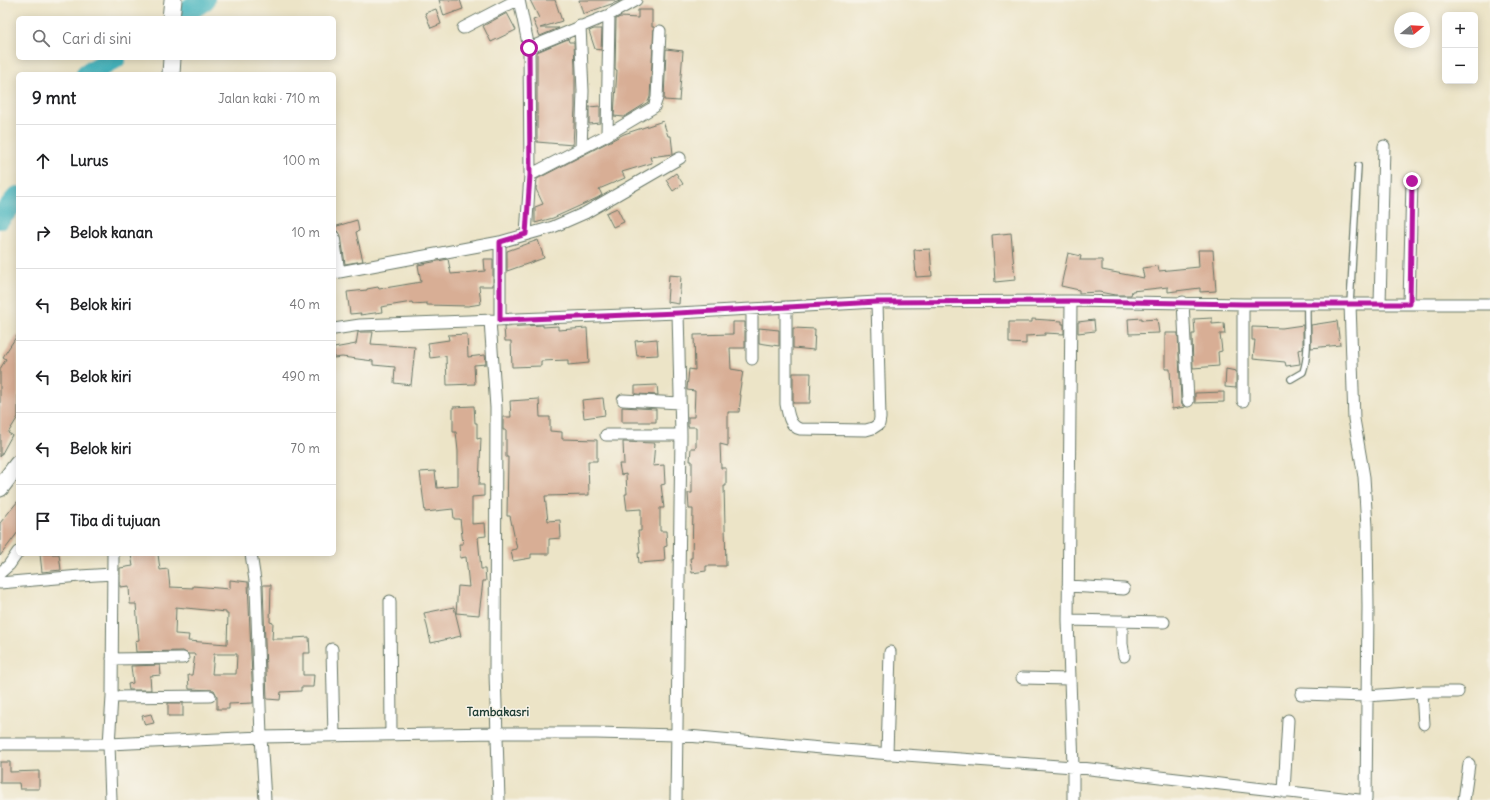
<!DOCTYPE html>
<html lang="id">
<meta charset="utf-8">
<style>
body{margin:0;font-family:Delius,sans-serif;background:#f6f6f6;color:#202124}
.controls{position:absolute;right:12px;top:12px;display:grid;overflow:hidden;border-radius:6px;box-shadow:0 2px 10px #0003}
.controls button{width:36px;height:36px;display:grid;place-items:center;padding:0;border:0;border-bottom:1px solid #e0e0e0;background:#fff;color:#202124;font:20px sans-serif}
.compass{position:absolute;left:1394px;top:12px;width:36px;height:36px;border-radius:50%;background:#fff;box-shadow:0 2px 10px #0003;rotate:72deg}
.stop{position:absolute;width:12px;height:12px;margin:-9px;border:3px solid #b5179e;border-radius:50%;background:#fff}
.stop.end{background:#b5179e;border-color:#fff;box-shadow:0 1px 4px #0008}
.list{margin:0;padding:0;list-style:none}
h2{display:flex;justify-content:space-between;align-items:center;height:52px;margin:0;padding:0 16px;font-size:17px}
h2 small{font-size:13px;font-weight:400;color:#757577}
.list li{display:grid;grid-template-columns:26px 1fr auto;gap:12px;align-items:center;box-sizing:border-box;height:72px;padding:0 16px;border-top:1px solid #e0e0e0}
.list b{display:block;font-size:15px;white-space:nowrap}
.list em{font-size:13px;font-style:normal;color:#757577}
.icon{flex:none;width:22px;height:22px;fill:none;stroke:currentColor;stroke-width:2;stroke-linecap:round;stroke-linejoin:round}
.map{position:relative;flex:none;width:1490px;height:800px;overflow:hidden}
.search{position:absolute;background:#fff;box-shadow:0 2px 10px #0003;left:16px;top:16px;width:320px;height:44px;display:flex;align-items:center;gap:10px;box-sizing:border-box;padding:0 14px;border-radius:6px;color:#757577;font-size:15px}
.panel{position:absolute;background:#fff;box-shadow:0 2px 10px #0003;left:16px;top:72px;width:320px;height:484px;border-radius:6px}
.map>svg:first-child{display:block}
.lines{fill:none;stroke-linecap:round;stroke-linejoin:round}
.river{stroke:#47b6bf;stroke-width:22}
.building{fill:#d8ae95;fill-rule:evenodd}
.lane-casing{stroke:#677767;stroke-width:8}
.street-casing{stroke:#677767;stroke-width:13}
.primary-casing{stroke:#677767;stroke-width:19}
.lane{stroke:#fff;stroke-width:5.5}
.street{stroke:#fff;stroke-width:11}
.primary{stroke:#fff;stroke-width:17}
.route{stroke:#b5179e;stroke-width:5}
.labels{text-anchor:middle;stroke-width:3;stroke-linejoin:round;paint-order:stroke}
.quarter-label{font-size:12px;font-weight:bold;fill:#1f3d34;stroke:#f7f3e8}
</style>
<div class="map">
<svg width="1490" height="800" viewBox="0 0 1490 800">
<rect width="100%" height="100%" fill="#f7f3e8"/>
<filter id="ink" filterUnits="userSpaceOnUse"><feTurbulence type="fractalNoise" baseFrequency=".025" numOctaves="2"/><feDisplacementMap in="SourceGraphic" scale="8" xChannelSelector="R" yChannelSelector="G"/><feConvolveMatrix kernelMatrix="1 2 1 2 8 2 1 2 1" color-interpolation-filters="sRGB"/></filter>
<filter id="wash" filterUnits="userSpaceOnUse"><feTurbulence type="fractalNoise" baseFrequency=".012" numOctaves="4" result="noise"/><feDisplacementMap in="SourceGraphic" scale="16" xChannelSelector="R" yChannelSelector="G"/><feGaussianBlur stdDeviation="0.9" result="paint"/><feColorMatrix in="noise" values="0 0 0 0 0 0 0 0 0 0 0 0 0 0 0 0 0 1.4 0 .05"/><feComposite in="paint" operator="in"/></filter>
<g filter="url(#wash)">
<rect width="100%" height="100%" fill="#ece4c7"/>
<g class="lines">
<path class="river" d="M 177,18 L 204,0
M 87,74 L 115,58
M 0,218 L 18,197"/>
</g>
<g id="blocks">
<path class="building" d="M 439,0 L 460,0 L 463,9 L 444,16 Z
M 530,0 L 555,0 L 562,21 L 540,28 L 559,28 L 540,36 L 533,20 L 539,18 Z
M 579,0 L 620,0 L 620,1 L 583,14 Z
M 436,9 L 441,24 L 431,28 L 425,13 Z
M 638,10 L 652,10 L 652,27 L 654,27 L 650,97 L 648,102 L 624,117 L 614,116 L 617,70 L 615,70 L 616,19 L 620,17 L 638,18 Z
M 507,13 L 516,30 L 491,42 L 483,26 Z
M 594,29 L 602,29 L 601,50 L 595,49 L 589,31 Z
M 568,39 L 569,42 L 574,42 L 575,68 L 575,108 L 573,145 L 537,142 L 537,52 Z
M 666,49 L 683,51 L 679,101 L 664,100 Z
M 600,106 L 600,123 L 589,124 L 589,107 Z
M 663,121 L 668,136 L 671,136 L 673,154 L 650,157 L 652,163 L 622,172 L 625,178 L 599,189 L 602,195 L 597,198 L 553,218 L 535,223 L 535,207 L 543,204 L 536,189 L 537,179 L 624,134 Z
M 676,173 L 683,184 L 673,191 L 666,180 Z
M 617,208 L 624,222 L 613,227 L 606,213 Z
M 357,220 L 359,231 L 356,232 L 363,261 L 345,264 L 341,236 L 339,232 L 334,230 L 334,227 Z
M 1011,233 L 1015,280 L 995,282 L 992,235 Z
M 538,240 L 544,258 L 507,271 L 507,251 Z
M 930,249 L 932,276 L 916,277 L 914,250 Z
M 1198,250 L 1213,250 L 1216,291 L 1200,292 L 1200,288 L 1168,292 L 1168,287 L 1132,291 L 1131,295 L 1115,295 L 1099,292 L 1079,293 L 1079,290 L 1061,286 L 1068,253 L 1081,256 L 1080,260 L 1102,260 L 1102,270 L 1144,278 L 1142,268 L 1158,266 L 1159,271 L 1199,267 Z
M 448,259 L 451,274 L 485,271 L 484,259 L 493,259 L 493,286 L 479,286 L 481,304 L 468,306 L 427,305 L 427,303 L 413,304 L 412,302 L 381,307 L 382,312 L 360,315 L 361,313 L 350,314 L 347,292 L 367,290 L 367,289 L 378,287 L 379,289 L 421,282 L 418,265 Z
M 669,275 L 681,276 L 679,304 L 667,302 Z
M 1142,318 L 1142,320 L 1157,319 L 1159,333 L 1129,334 L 1128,319 Z
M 1212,318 L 1212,324 L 1224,323 L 1225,334 L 1220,334 L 1222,351 L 1218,352 L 1219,366 L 1193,368 L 1192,334 L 1195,334 L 1194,319 Z
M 1032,319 L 1062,321 L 1062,324 L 1064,324 L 1064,334 L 1045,333 L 1045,335 L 1026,336 L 1026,344 L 1009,343 L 1009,322 L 1032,322 Z
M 1094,320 L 1095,331 L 1078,333 L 1078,322 Z
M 1337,321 L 1340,345 L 1311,348 L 1311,325 Z
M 733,322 L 745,322 L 745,348 L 730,348 L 731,369 L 743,371 L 739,395 L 741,395 L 739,412 L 728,412 L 728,446 L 720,444 L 721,468 L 726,468 L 726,486 L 724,486 L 726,566 L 706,566 L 706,571 L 692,573 L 690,558 L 692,558 L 693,509 L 689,509 L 688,493 L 692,493 L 692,461 L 690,461 L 691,448 L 696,448 L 696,427 L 688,427 L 688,417 L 694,417 L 695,391 L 687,390 L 687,389 L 689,369 L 695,370 L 694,335 L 733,334 Z
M 543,325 L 543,327 L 558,326 L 558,330 L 587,328 L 589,363 L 568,365 L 568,360 L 541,361 L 541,366 L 512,367 L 511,341 L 505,341 L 504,327 Z
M 1303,325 L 1303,349 L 1298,350 L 1300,364 L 1286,366 L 1285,362 L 1253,359 L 1255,340 L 1252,340 L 1252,327 L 1282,328 Z
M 759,328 L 779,330 L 779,346 L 759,343 Z
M 793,328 L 815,329 L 814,350 L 793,348 Z
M 358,332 L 373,332 L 371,344 L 415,347 L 411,385 L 394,383 L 395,367 L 373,365 L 373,361 L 342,357 L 334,358 L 334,348 L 356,344 Z
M 1165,333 L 1178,333 L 1181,401 L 1182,405 L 1185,407 L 1172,409 L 1170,369 L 1165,369 Z
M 18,334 L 18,417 L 8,433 L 12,435 L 0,457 L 0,369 L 6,359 L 3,357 Z
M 467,334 L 468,357 L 485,355 L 486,364 L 474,365 L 475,384 L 447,385 L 446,356 L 430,358 L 428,343 L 449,340 L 448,335 Z
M 657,339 L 658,355 L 637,356 L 635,341 Z
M 1226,369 L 1236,371 L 1236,388 L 1225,387 Z
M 793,373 L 811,373 L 810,403 L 793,403 Z
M 657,385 L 658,395 L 635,394 L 635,386 Z
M 1224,392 L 1224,402 L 1195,403 L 1195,393 Z
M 603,398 L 605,415 L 584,418 L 582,400 Z
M 539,399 L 540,417 L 550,417 L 550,431 L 562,432 L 562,439 L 597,440 L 597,461 L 588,461 L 589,495 L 545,496 L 548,521 L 560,520 L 561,538 L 549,539 L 549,554 L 531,554 L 531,558 L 513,561 L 511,550 L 517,549 L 510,516 L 507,516 L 508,457 L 506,457 L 506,430 L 503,430 L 503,417 L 511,417 L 510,401 Z
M 474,406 L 475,423 L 477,423 L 477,439 L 481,438 L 479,485 L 484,485 L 484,496 L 472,497 L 472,524 L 485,523 L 486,536 L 478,537 L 481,569 L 485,569 L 486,581 L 483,581 L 479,615 L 456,613 L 458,586 L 469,587 L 466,557 L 460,558 L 459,544 L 463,544 L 460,519 L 454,519 L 453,509 L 425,512 L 420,472 L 435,471 L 437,488 L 458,486 L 458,451 L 456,432 L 453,432 L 453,407 Z
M 622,407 L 656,409 L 656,422 L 622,422 Z
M 623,442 L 655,443 L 653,466 L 664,465 L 665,484 L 661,485 L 664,508 L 660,508 L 660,531 L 666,531 L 667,546 L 664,547 L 665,561 L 639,563 L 638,553 L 640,553 L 638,531 L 641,531 L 641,509 L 627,510 L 625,494 L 627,494 L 626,474 L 621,475 L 619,464 L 624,464 Z
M 18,501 L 18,532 L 0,556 L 0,523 Z
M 40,554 L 59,554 L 61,570 L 42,572 Z
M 139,554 L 158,554 L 160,570 L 168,569 L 170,587 L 193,588 L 193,586 L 230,589 L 230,580 L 248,582 L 253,703 L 229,704 L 229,709 L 217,709 L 217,696 L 214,690 L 189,689 L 188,675 L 192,675 L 195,654 L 188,654 L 183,651 L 136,652 L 135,641 L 139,640 L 136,604 L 130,604 L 129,586 L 120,587 L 120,568 L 133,566 L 131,555 ZM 176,607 L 226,612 L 226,614 L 228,614 L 227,644 L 188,641 L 189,635 L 175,634 ZM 214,654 L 237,654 L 236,674 L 212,674 Z
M 263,585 L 271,585 L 270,622 L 273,623 L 272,639 L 294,639 L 294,638 L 309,637 L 310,653 L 303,653 L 303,675 L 314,675 L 313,687 L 301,687 L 301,691 L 281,692 L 280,700 L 267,699 Z
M 454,607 L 461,636 L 431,643 L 424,613 Z
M 160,665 L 161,675 L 150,676 L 151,690 L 129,690 L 128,684 L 133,683 L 131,666 Z
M 168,703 L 183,703 L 183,716 L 168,716 Z
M 151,714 L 154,723 L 145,725 L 142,716 Z
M 0,762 L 10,762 L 10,772 L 39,771 L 39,789 L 20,789 L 19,783 L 0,783 Z"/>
</g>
</g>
<g filter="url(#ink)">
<use href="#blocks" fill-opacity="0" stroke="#677767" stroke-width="1"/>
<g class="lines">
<g class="lane-casing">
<path id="lane" d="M 1350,304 L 1358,166
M 1291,379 L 1303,372 C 1310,351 1306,325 1307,304"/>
</g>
<g class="street-casing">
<path id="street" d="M 519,0 L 529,48 L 530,175 L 526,234
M 580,26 L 583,91 L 581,149
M 463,28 L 517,0
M 529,48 L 609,15 L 636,0
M 607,135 L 609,15
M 530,175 L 607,135 L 654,107 L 657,98 L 660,31
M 334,237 L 339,272
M 334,273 L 500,242 L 553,227 L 585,213 L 680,158
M 1071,301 L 1068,620 L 1073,767 L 1073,800
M 1183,302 L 1188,401
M 1350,304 L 1354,419 L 1364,477 L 1367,527 L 1368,607 L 1366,800
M 1380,304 L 1384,146
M 1409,304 L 1412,181
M 786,307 L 786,404 C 788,413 789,426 800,429 L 866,430 L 873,428 L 879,424 L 880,418 L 877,302
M 490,320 L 496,408 L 495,673 L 499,800
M 500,320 L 500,242
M 334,329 L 360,325 L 678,313 L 877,302 L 1071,301 L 1243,304 L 1490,304
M 752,359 L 752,309
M 623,400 L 680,403
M 1243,401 L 1243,304
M 606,435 L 681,435
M 251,554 L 256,587 L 261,737 L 265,800
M 0,573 L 9,565 L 18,552
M 0,583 L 80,576 L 113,574
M 1068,586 L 1124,589
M 390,601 L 391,735
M 1068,620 L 1164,622
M 1122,621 L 1122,644 L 1124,656
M 332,649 L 334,737
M 112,659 L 183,658
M 1022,678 L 1070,679
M 1422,692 L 1424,724
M 1301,694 L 1367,696 L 1422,692 L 1458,692
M 112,697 L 210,696
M 0,744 L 109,744 L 261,737 L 496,733 L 596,733 L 677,735 L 878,753 L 1073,767 L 1359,800
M 887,754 L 890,652
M 1284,792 L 1288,720
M 111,800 L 109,744 L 112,697 L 113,554
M 676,800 L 681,435 L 678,313
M 1464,800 L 1469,764"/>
</g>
<g class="primary-casing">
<path id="primary" d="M 171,18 L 173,0
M 171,74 L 172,58
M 0,488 L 18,464"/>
</g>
<use href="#lane" class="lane"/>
<use href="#street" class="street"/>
<use href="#primary" class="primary"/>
</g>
</g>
<g class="lines" filter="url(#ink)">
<path class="route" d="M 529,48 L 530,175 L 526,234 L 500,242 L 500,320 L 678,313 L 877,302 L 1071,301 L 1243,304 L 1410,304 L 1412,181"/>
</g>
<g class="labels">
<g class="quarter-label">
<text x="498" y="716">Tambakasri</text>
</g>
</g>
</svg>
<div class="controls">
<button>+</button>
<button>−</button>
</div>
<svg class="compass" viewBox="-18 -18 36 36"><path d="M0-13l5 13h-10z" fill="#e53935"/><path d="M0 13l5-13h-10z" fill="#757577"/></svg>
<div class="stop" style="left:529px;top:48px"></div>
<div class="stop end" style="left:1412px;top:181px"></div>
<div class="search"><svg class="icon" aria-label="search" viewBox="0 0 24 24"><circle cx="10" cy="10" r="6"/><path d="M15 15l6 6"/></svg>Cari di sini</div>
<section class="panel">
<h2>9 mnt<small>Jalan kaki · 710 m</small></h2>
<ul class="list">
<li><svg class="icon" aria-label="ahead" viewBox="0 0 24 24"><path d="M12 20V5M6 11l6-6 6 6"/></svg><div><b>Lurus</b></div><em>100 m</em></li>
<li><svg class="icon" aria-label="right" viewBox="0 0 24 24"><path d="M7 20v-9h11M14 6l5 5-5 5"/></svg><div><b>Belok kanan</b></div><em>10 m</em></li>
<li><svg class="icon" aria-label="left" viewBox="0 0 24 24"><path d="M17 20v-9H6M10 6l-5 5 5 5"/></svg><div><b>Belok kiri</b></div><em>40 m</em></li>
<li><svg class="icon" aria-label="left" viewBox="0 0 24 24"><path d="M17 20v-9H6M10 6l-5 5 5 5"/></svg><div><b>Belok kiri</b></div><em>490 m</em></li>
<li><svg class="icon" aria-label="left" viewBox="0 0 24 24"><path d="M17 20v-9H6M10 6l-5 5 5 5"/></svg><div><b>Belok kiri</b></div><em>70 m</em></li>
<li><svg class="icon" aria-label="arrive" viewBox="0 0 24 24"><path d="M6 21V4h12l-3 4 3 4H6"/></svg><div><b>Tiba di tujuan</b></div></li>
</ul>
</section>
</div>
